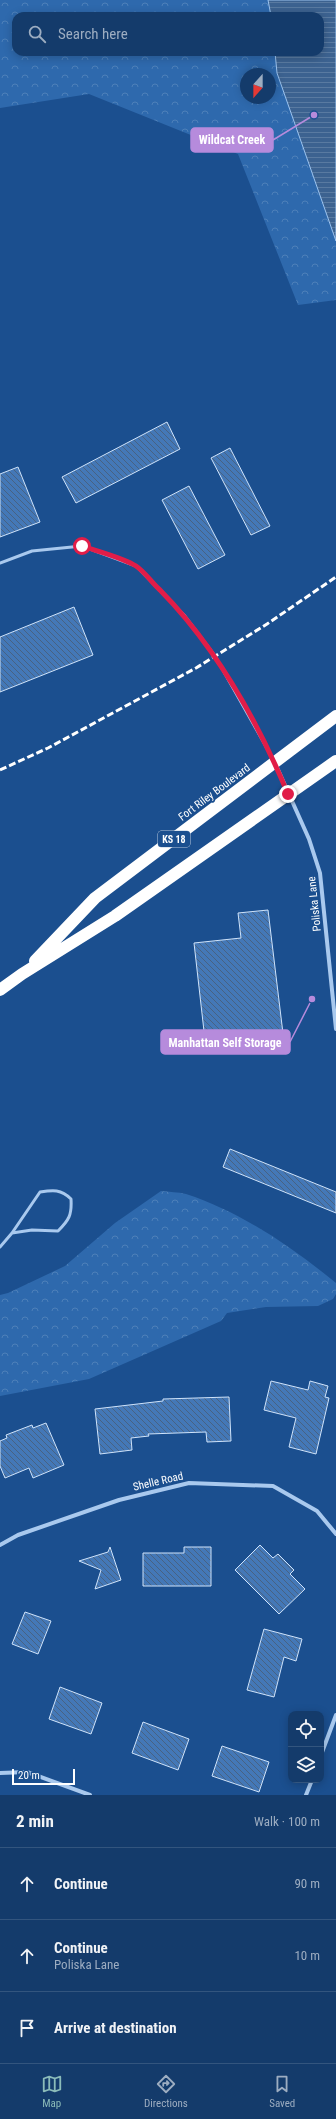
<!DOCTYPE html>
<meta charset="utf-8">
<style>
body{margin:0;font-family:"Roboto Condensed",sans-serif;background:#214673;color:#f1f3f6}
.controls{position:absolute;right:12px;bottom:12px;display:grid;overflow:hidden;border-radius:8px;box-shadow:0 2px 10px #0003}
.controls button{width:36px;height:36px;display:grid;place-items:center;padding:0;border:0;border-bottom:1px solid #33557e;background:#143b6b;color:#f1f3f6;font:20px sans-serif}
.compass{position:absolute;left:240px;top:68px;width:36px;height:36px;border-radius:50%;background:#143b6b;box-shadow:0 2px 10px #0003;rotate:201deg}
.scale{position:absolute;left:12px;bottom:10px;width:63px;box-sizing:border-box;padding-left:4px;border:2px solid #fff;border-top:0;font-size:11px;line-height:14px;white-space:nowrap;color:#fff;-webkit-text-stroke:3px #1b4f8f;paint-order:stroke}
.stop{position:absolute;width:12px;height:12px;margin:-9px;border:3px solid #e11d48;border-radius:50%;background:#fff}
.stop.end{background:#e11d48;border-color:#fff;box-shadow:0 1px 4px #0008}
.list{margin:0;padding:0;list-style:none}
h2{display:flex;justify-content:space-between;align-items:center;height:52px;margin:0;padding:0 16px;font-size:17px}
h2 small{font-size:13px;font-weight:400;color:#9dadc1}
.list li{display:grid;grid-template-columns:26px 1fr auto;gap:12px;align-items:center;box-sizing:border-box;height:72px;padding:0 16px;border-top:1px solid #33557e}
.list b{display:block;font-size:15px;white-space:nowrap}
.list p{margin:0;font-size:13px;white-space:nowrap;color:#9dadc1}
.list em{font-size:13px;font-style:normal;color:#9dadc1}
.icon{flex:none;width:22px;height:22px;fill:none;stroke:currentColor;stroke-width:2;stroke-linecap:round;stroke-linejoin:round}
.map{position:relative;flex:none;width:336px;height:1795px;overflow:hidden}
.search{position:absolute;background:#143b6b;box-shadow:0 2px 10px #0003;left:12px;right:12px;top:12px;height:44px;display:flex;align-items:center;gap:10px;box-sizing:border-box;padding:0 14px;border-radius:12px;color:#9dadc1;font-size:15px}
.sheet{height:268px;background:#143b6b}
nav{display:flex;justify-content:space-around;align-items:center;box-sizing:border-box;height:56px;border-top:1px solid #33557e;background:#143b6b;font-size:11px;color:#9dadc1}
nav a{display:grid;justify-items:center;gap:2px}
nav .on{color:#8bbbb9}
.map>svg:first-child{display:block}
.forest{fill:url(#forest-crowns);fill-rule:evenodd}
.water{fill:url(#water-rules);stroke:#9cc4f0}
.building{fill:url(#building-back-hatch);stroke:#cfe3fa}
.lines{fill:none;stroke-linecap:round;stroke-linejoin:round}
.lane{stroke:#a9c9ee;stroke-width:3}
.street{stroke:#a9c9ee;stroke-width:4}
.highway{stroke:#fff;stroke-width:12}
.rail{stroke:#fff;stroke-width:3;stroke-dasharray:7 3;stroke-linecap:butt}
.route{stroke:#e11d48;stroke-width:5}
.labels{text-anchor:middle;stroke-width:3.5;stroke-linejoin:round;paint-order:stroke}
.shield{fill:#1b4f8f;stroke:#bbcadd;stroke-width:1}
.shield-label{font-size:10px;font-weight:bold;fill:#fff}
.street-label{font-size:11px;fill:#fff;stroke:#1b4f8f}
.leader{fill:none;stroke:#b68bdc;stroke-width:1.5}
.callout-dot{fill:#b68bdc;stroke:#1b4f8f;stroke-width:1.5}
.callout{fill:#b68bdc;stroke:#b68bdc;stroke-width:1.5}
.callout-label{font-size:12px;text-anchor:middle;font-weight:bold;fill:#fff}
</style>
<div class="map">
<svg width="336" height="1795" viewBox="0 0 336 1795">
<defs>
<pattern id="forest-crowns" width="20" height="18" patternUnits="userSpaceOnUse"><rect width="20" height="18" fill="#2e69ad"/><path d="M2 6a3 3 0 1 1 6 0M12 15a3 3 0 1 1 6 0" fill="none" stroke="#4d80b9"/></pattern>
<pattern id="water-rules" width="6" height="5" patternUnits="userSpaceOnUse"><rect width="6" height="5" fill="#3c6290"/><path d="M0 2.5h6" fill="none" stroke="#597aa1"/></pattern>
<pattern id="building-back-hatch" width="6" height="6" patternUnits="userSpaceOnUse"><rect width="6" height="6" fill="#4478b7"/><path d="M-1 5l2 2M0 0l6 6M5-1l2 2" fill="none" stroke="#486282"/></pattern>
</defs>
<rect width="100%" height="100%" fill="#1b4f8f"/>
<path class="forest" d="M 0,0 L 268,0 L 271,16 L 16,16 L 16,52 L 275,52 L 277,73 L 336,241 L 336,300 L 298,305 L 238,154 L 89,94 L 0,108 ZM 246,74 L 270,74 L 270,98 L 246,98 Z
M 161,1191 C 169,1192 178,1192 186,1194 C 241,1212 292,1247 336,1283 L 336,1294 L 333,1299 L 318,1306 L 266,1307 L 227,1313 L 221,1321 L 89,1379 L 0,1396 L 0,1295 L 8,1293 L 65,1266 L 115,1223 Z"/>
<path class="water" d="M 268,0 L 336,0 L 336,241 L 277,73 L 275,52 L 320,52 L 320,16 L 271,16 Z"/>
<path class="building" d="M 167,422 L 180,449 L 76,503 L 62,477 Z
M 230,448 L 270,526 L 251,535 L 211,458 Z
M 18,467 L 40,522 L 0,537 L 0,474 Z
M 189,486 L 225,555 L 198,569 L 162,500 Z
M 74,607 L 93,655 L 0,692 L 0,637 Z
M 268,910 L 285,1050 L 255,1053 L 253,1034 L 205,1040 L 194,943 L 241,938 L 238,913 Z
M 230,1149 L 336,1192 L 336,1213 L 223,1167 Z
M 271,1381 L 308,1390 L 310,1381 L 328,1386 L 325,1397 L 329,1398 L 316,1454 L 289,1447 L 296,1418 L 264,1410 Z
M 229,1397 L 231,1441 L 207,1442 L 206,1432 L 148,1434 L 149,1436 L 131,1438 L 132,1450 L 100,1454 L 95,1409 L 163,1401 L 163,1399 Z
M 46,1423 L 64,1465 L 33,1478 L 29,1468 L 5,1478 L 0,1466 L 0,1441 L 7,1438 L 6,1435 L 32,1425 L 33,1428 Z
M 260,1545 L 273,1558 L 278,1554 L 294,1570 L 290,1574 L 305,1589 L 279,1614 L 235,1570 Z
M 110,1547 L 121,1580 L 95,1589 L 101,1570 L 79,1561 L 108,1552 Z
M 184,1547 L 211,1547 L 211,1586 L 143,1586 L 143,1553 L 184,1553 Z
M 25,1612 L 51,1621 L 38,1654 L 12,1644 Z
M 264,1629 L 302,1639 L 296,1661 L 284,1657 L 274,1697 L 247,1690 Z
M 60,1687 L 102,1703 L 91,1734 L 49,1719 Z
M 143,1722 L 189,1739 L 178,1770 L 132,1753 Z
M 222,1746 L 269,1762 L 259,1792 L 212,1776 Z"/>
<g class="lines">
<path class="lane" d="M 0,563 L 32,551 L 82,546 L 136,566 L 184,615 L 215,656 L 273,759
M 0,1247 L 12,1233 L 40,1192 C 53,1190 61,1189 71,1199 C 72,1215 69,1220 58,1231 L 32,1230 L 12,1233"/>
<path class="street" d="M 275,763 L 309,839 L 320,873 L 336,1029
M 0,1545 L 18,1535 L 119,1500 L 189,1483 L 273,1486 L 317,1511 L 336,1534
M 321,1755 L 336,1715
M 0,1773 L 27,1772 L 90,1795
M 306,1795 L 312,1780"/>
<path class="highway" d="M 35,961 L 95,898 L 336,716
M 0,990 L 22,974 L 115,916 L 336,761"/>
<path class="rail" d="M 0,770 L 48,748 L 196,668 L 267,624 L 336,577"/>
</g>
<g class="lines">
<path class="route" d="M 82,546 C 97,551 124,558 136,566 C 145,572 152,583 160,590 C 216,647 257,720 288,794"/>
</g>
<g class="labels">
<rect class="shield" x="158" y="831" width="32" height="16" rx="3"/>
<g class="shield-label">
<text x="174" y="843">KS 18</text>
</g>
<g class="street-label">
<text transform="translate(214 792) rotate(-37)" y="4">Fort Riley Boulevard</text>
<text transform="translate(314 904) rotate(-96)" y="4">Poliska Lane</text>
<text transform="translate(158 1481) rotate(-13)" y="4">Shelle Road</text>
</g>
</g>
<path class="leader" d="M314 115L273 140M312 999L290 1042"/>
<g class="callout-dot">
<circle cx="314" cy="115" r="4"/>
<circle cx="312" cy="999" r="4"/>
</g>
<g class="callout">
<rect x="191" y="128" width="82" height="24" rx="4"/>
<rect x="161" y="1030" width="129" height="24" rx="4"/>
</g>
<g class="callout-label">
<text x="232" y="144">Wildcat Creek</text>
<text x="225" y="1047">Manhattan Self Storage</text>
</g>
</svg>
<div class="controls">
<button><svg class="icon" aria-label="locate" viewBox="0 0 24 24"><circle cx="12" cy="12" r="6"/><path d="M12 2v4M12 18v4M2 12h4M18 12h4"/></svg></button>
<button><svg class="icon" aria-label="layers" viewBox="0 0 24 24"><path d="M12 4l9 5-9 5-9-5zM3 14l9 5 9-5"/></svg></button>
</div>
<svg class="compass" viewBox="-18 -18 36 36"><path d="M0-13l5 13h-10z" fill="#e53935"/><path d="M0 13l5-13h-10z" fill="#9dadc1"/></svg>
<div class="scale">20 m</div>
<div class="stop" style="left:82px;top:546px"></div>
<div class="stop end" style="left:288px;top:794px"></div>
<div class="search"><svg class="icon" aria-label="search" viewBox="0 0 24 24"><circle cx="10" cy="10" r="6"/><path d="M15 15l6 6"/></svg>Search here</div>
</div>
<section class="sheet">
<h2>2 min<small>Walk · 100 m</small></h2>
<ul class="list">
<li><svg class="icon" aria-label="ahead" viewBox="0 0 24 24"><path d="M12 20V5M6 11l6-6 6 6"/></svg><div><b>Continue</b></div><em>90 m</em></li>
<li><svg class="icon" aria-label="ahead" viewBox="0 0 24 24"><path d="M12 20V5M6 11l6-6 6 6"/></svg><div><b>Continue</b><p>Poliska Lane</p></div><em>10 m</em></li>
<li><svg class="icon" aria-label="arrive" viewBox="0 0 24 24"><path d="M6 21V4h12l-3 4 3 4H6"/></svg><div><b>Arrive at destination</b></div></li>
</ul>
</section>
<nav>
<a class="on"><svg class="icon" aria-label="map" viewBox="0 0 24 24"><path d="M3 6l6-2 6 2 6-2v14l-6 2-6-2-6 2zM9 4v14M15 6v14"/></svg>Map</a>
<a><svg class="icon" aria-label="directions" viewBox="0 0 24 24"><path d="M12 3l9 9-9 9-9-9zM9 14v-3h6M13 9l2 2-2 2"/></svg>Directions</a>
<a><svg class="icon" aria-label="saved" viewBox="0 0 24 24"><path d="M7 4h10v16l-5-4-5 4z"/></svg>Saved</a>
</nav>
